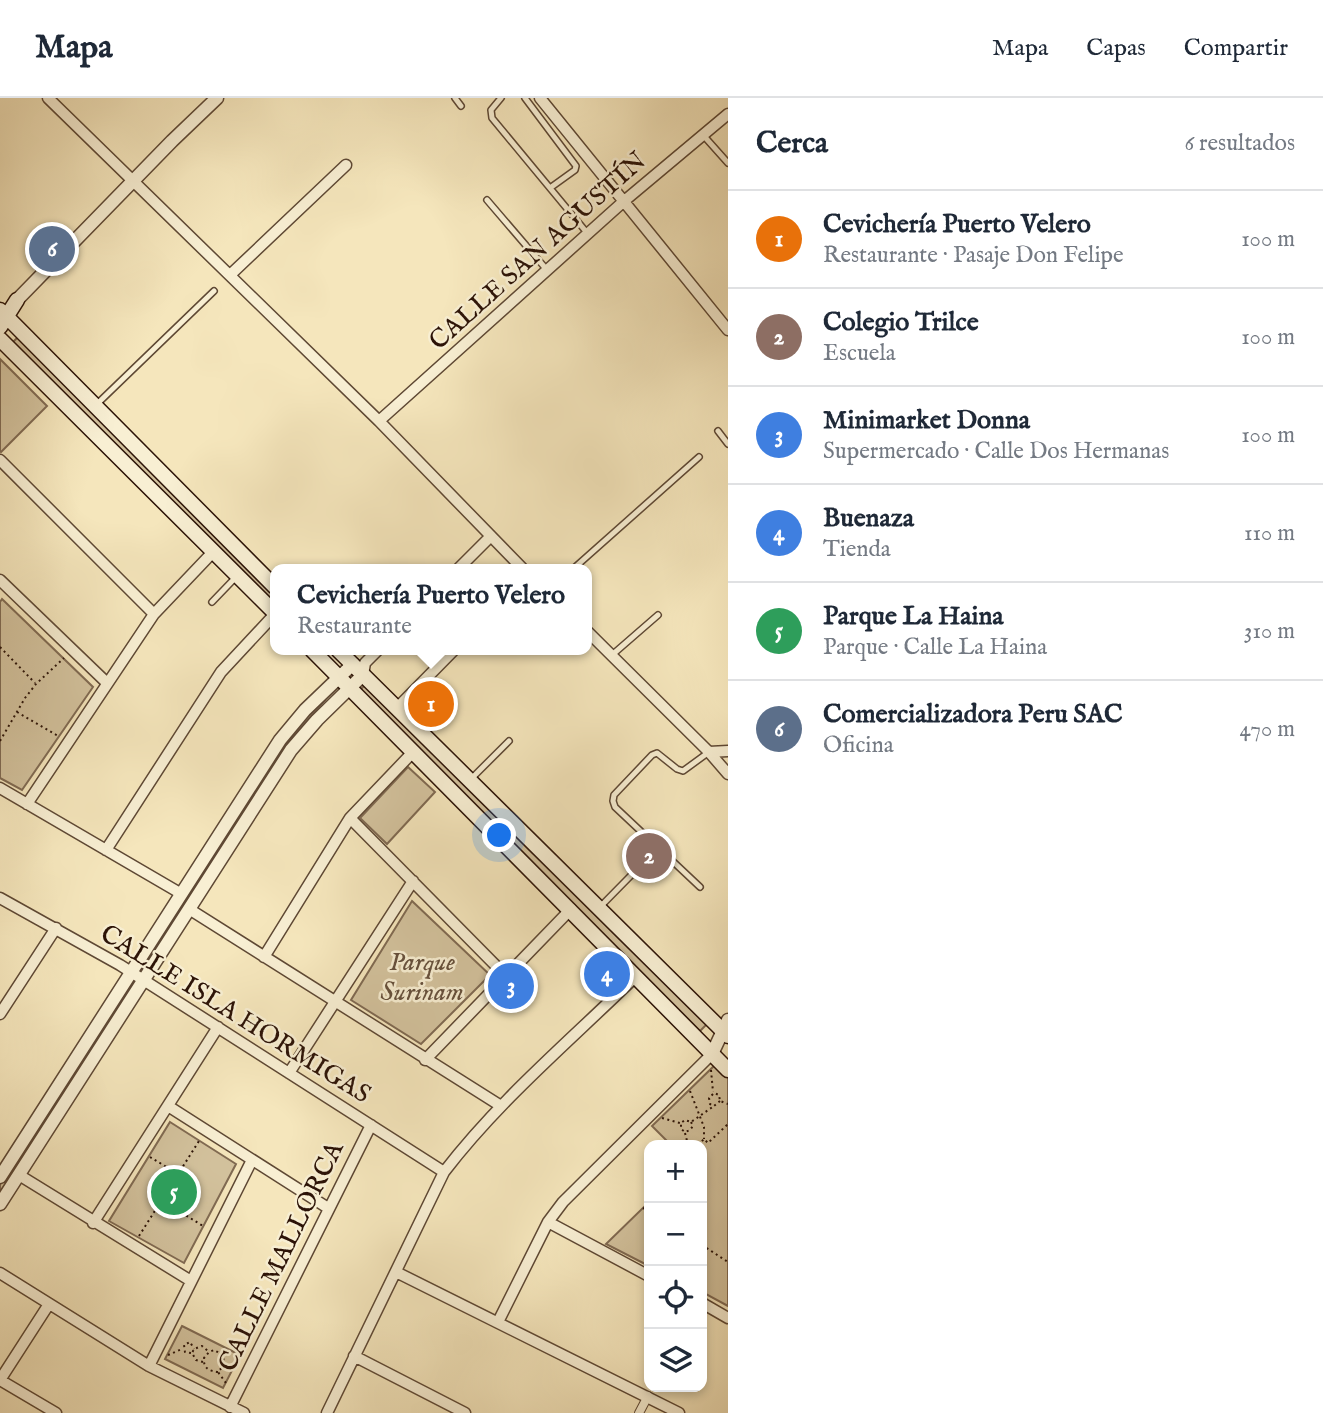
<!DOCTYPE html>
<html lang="es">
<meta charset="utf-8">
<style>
body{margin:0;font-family:"IM FELL English",serif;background:#f6f6f7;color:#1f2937}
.controls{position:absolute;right:21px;bottom:21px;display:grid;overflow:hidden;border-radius:14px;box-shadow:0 4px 10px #0003}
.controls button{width:63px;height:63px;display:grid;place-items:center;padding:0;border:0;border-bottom:2px solid #e0e1e3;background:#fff;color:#1f2937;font:35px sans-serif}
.you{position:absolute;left:500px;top:738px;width:24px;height:24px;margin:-18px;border:5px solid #fff;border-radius:50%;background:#1a73e8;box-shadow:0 0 0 10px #1a73e833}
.badge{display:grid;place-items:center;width:46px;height:46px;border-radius:50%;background:#8f2418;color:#fff;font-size:23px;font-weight:700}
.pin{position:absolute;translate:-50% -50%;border:4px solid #fff;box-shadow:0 2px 7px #0006}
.popup{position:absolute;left:270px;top:466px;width:322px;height:91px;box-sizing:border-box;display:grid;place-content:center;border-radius:14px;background:#fff;filter:drop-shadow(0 2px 5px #0005);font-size:23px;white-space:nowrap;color:#747a83}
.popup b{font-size:26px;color:#1f2937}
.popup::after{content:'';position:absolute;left:50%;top:100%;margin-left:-14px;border:14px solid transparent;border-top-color:#fff}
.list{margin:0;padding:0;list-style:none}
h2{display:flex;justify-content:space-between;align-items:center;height:91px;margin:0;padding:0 28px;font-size:30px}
h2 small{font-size:23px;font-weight:400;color:#747a83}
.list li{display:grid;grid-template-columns:46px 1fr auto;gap:21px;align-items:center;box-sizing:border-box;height:98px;padding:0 28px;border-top:2px solid #e0e1e3}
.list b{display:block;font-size:26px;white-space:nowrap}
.list p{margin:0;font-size:23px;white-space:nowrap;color:#747a83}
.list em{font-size:23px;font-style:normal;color:#747a83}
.icon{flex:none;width:38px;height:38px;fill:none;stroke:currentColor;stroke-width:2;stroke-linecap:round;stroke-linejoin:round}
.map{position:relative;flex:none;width:728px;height:1315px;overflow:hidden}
header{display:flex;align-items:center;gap:42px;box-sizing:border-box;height:98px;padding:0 35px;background:#fff;border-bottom:2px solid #e0e1e3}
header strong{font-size:33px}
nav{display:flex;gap:38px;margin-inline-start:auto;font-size:24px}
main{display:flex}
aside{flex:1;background:#fff}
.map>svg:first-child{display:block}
.green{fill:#d3c29d;stroke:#806a52;stroke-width:2}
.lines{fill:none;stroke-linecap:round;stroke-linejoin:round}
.service-casing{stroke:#5e4834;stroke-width:8}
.pedestrian-casing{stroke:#5e4834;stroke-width:10}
.minor-casing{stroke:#5e4834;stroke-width:13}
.tertiary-casing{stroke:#5e4834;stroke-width:15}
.secondary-casing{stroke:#2c1307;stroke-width:17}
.path{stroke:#2c1307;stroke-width:2;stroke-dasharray:2 3.5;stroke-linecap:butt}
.service{stroke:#f8efd3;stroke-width:5}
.pedestrian{stroke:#f8efd3;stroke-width:8}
.minor{stroke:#f8efd3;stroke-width:10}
.tertiary{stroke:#f8efd3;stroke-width:12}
.secondary{stroke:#f8efd3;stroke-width:14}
.labels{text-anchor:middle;stroke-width:5;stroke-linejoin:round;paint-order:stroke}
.street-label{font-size:26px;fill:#2c1307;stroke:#f8efd3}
.park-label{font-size:26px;font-style:italic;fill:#66503c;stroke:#f8efd3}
</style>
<header>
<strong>Mapa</strong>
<nav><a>Mapa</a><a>Capas</a><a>Compartir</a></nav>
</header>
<main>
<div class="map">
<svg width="728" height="1315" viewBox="0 0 728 1315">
<rect width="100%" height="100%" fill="#f5e6bc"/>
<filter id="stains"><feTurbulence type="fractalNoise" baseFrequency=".00286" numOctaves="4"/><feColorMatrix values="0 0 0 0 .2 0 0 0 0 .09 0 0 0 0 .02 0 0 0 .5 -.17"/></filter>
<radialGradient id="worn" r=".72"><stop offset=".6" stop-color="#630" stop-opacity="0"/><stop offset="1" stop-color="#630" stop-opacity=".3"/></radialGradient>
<path class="green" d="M 18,239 L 275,494 L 275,510 L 10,247 Z
M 0,261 L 47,308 L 1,354 L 0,353 Z
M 2,501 L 93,589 L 22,692 L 0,680 L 0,504 Z
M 367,585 L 708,925 L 700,933 L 359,593 Z
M 322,599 L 325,602 L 280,653 L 149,867 L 143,862 L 276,651 Z
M 408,669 L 435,694 L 387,746 L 360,720 Z
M 412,803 L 490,877 L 421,946 L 351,902 Z
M 125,890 L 131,893 L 0,1098 L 0,1085 Z
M 715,967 L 728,980 L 728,1208 L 702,1194 L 702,1047 L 671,1047 L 652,1028 Z
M 170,1024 L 236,1066 L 184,1165 L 109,1123 Z
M 649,1104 L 649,1168 L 606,1146 Z
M 182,1228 L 240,1257 L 223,1290 L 165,1261 Z"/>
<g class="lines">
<g class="service-casing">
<path id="service" d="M 455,0 L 461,8
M 501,0 L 491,12 L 492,20 L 588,136
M 525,0 L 576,68 L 575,72 L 550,90
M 703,37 L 728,65
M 487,102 L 547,172
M 97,306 L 214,193
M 718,333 L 728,346
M 573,471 L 699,359
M 212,504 L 237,478
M 612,557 L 658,517
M 470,682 L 509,643
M 700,789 L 615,709 L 613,703 L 614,697 L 652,657 L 657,655 L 677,671 L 683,673 L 709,654
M 599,810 L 658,750"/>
</g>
<g class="pedestrian-casing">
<path id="pedestrian" d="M 639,1315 L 648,1298"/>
</g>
<g class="minor-casing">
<path id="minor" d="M 48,0 L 379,323 L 523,471
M 540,0 L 728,232
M 230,177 L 346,67
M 379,323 L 623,104 L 728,16
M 0,362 L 154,516
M 458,471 L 491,438
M 0,482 L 106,584
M 587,533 L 709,654 L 728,676
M 363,577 L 365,565 L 378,552
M 397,610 L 454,552
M 709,654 L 728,653
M 0,690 L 180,795
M 27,706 L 154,516 L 213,454
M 350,720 L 506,878
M 106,752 L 221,574 L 275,516
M 0,800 L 120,867 L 444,1074
M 189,811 L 501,1008
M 264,859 L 350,720 L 414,653
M 0,916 L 56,830
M 425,962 L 571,811
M 289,975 L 413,783
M 168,1008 L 328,1110
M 19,1077 L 191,1183
M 548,1124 L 649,1178
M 93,1125 L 218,929
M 396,1174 L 679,1315
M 0,1175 L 149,1268 L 244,1315
M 702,1205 L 728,1220
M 49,1206 L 0,1282 L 56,1315
M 498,1224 L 548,1124 L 563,1104 L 712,956
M 354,1258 L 465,1315
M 149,1268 L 252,1062
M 230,1309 L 371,1027
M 327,1315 L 444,1074 C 500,1001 571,942 636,878"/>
</g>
<g class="tertiary-casing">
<path id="tertiary" d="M 17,202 L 172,43 L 217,0
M 712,956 L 728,922
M 0,1079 L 280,642 L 305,612 L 353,566
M 0,1106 L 291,652 L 317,622 L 363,577"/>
</g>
<g class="secondary-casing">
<path id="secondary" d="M 0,212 L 275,489
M 0,229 L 17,202
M 0,241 L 275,515
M 312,552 L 728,972
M 338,552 L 728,938"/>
</g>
<path class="path" d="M 0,549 L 35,585
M 17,614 L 58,638
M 0,643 L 25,600 L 36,586 L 64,560
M 711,972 L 713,994
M 690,993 L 704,1029 L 704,1041
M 720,1003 L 714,1008 L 710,1006 L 709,1000 L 714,995 L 719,997 L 720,1003 L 728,1006
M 662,1020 L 680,1025
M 691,1024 L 693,1028 L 690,1032 L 685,1034 L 681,1031 L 681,1025 L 685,1022 L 691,1024 L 714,1008
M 685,1035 L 688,1047
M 698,1047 L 704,1041 L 708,1045 L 728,1026
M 150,1059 L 178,1076
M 163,1103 L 203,1128
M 643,1110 L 649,1113
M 139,1138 L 199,1043
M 702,1147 L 728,1164
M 191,1255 L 185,1254 L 184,1247 L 190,1244 L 194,1251
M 168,1257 L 182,1251
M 203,1264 L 196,1262 L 192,1255 L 194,1251 L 202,1248 L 208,1253
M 218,1274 C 209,1273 203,1270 204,1260 L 209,1254 L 214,1252 L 223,1257 L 224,1267 L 218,1274 L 226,1285"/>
<use href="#service" class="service"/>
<use href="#pedestrian" class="pedestrian"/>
<use href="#minor" class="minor"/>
<use href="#tertiary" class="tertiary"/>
<use href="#secondary" class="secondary"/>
</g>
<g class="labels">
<g class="street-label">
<text transform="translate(537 152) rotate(-42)" y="9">CALLE SAN AGUSTÍN</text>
<text transform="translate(236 915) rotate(32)" y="9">CALLE ISLA HORMIGAS</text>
<text transform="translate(280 1158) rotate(-64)" y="9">CALLE MALLORCA</text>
</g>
<g class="park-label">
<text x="422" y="872">Parque<tspan x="422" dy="30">Surinam</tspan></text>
</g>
</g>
<rect width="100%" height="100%" filter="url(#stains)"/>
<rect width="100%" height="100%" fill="url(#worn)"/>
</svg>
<div class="controls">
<button>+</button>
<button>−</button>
<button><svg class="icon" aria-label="locate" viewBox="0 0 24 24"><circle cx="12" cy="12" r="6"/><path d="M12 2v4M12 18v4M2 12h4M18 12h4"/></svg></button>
<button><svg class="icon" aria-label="layers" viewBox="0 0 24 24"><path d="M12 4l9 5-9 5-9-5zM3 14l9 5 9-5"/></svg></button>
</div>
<div class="you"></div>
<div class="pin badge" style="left:431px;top:606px;background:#e8710a">1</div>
<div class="popup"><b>Cevichería Puerto Velero</b>Restaurante</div>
<div class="pin badge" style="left:649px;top:758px;background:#8d6e63">2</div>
<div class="pin badge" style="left:511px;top:888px;background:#3f7fe0">3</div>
<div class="pin badge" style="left:607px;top:876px;background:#3f7fe0">4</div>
<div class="pin badge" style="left:174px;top:1094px;background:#2e9e5b">5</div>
<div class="pin badge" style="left:52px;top:151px;background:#5c6f8a">6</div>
</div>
<aside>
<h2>Cerca<small>6 resultados</small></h2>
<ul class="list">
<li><span class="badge" style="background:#e8710a">1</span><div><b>Cevichería Puerto Velero</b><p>Restaurante · Pasaje Don Felipe</p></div><em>100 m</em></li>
<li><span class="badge" style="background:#8d6e63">2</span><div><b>Colegio Trilce</b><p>Escuela</p></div><em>100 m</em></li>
<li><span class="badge" style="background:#3f7fe0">3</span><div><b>Minimarket Donna</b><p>Supermercado · Calle Dos Hermanas</p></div><em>100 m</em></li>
<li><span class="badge" style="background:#3f7fe0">4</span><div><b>Buenaza</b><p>Tienda</p></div><em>110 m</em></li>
<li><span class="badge" style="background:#2e9e5b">5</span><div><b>Parque La Haina</b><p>Parque · Calle La Haina</p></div><em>310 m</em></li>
<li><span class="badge" style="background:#5c6f8a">6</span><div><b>Comercializadora Peru SAC</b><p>Oficina</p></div><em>470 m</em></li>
</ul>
</aside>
</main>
